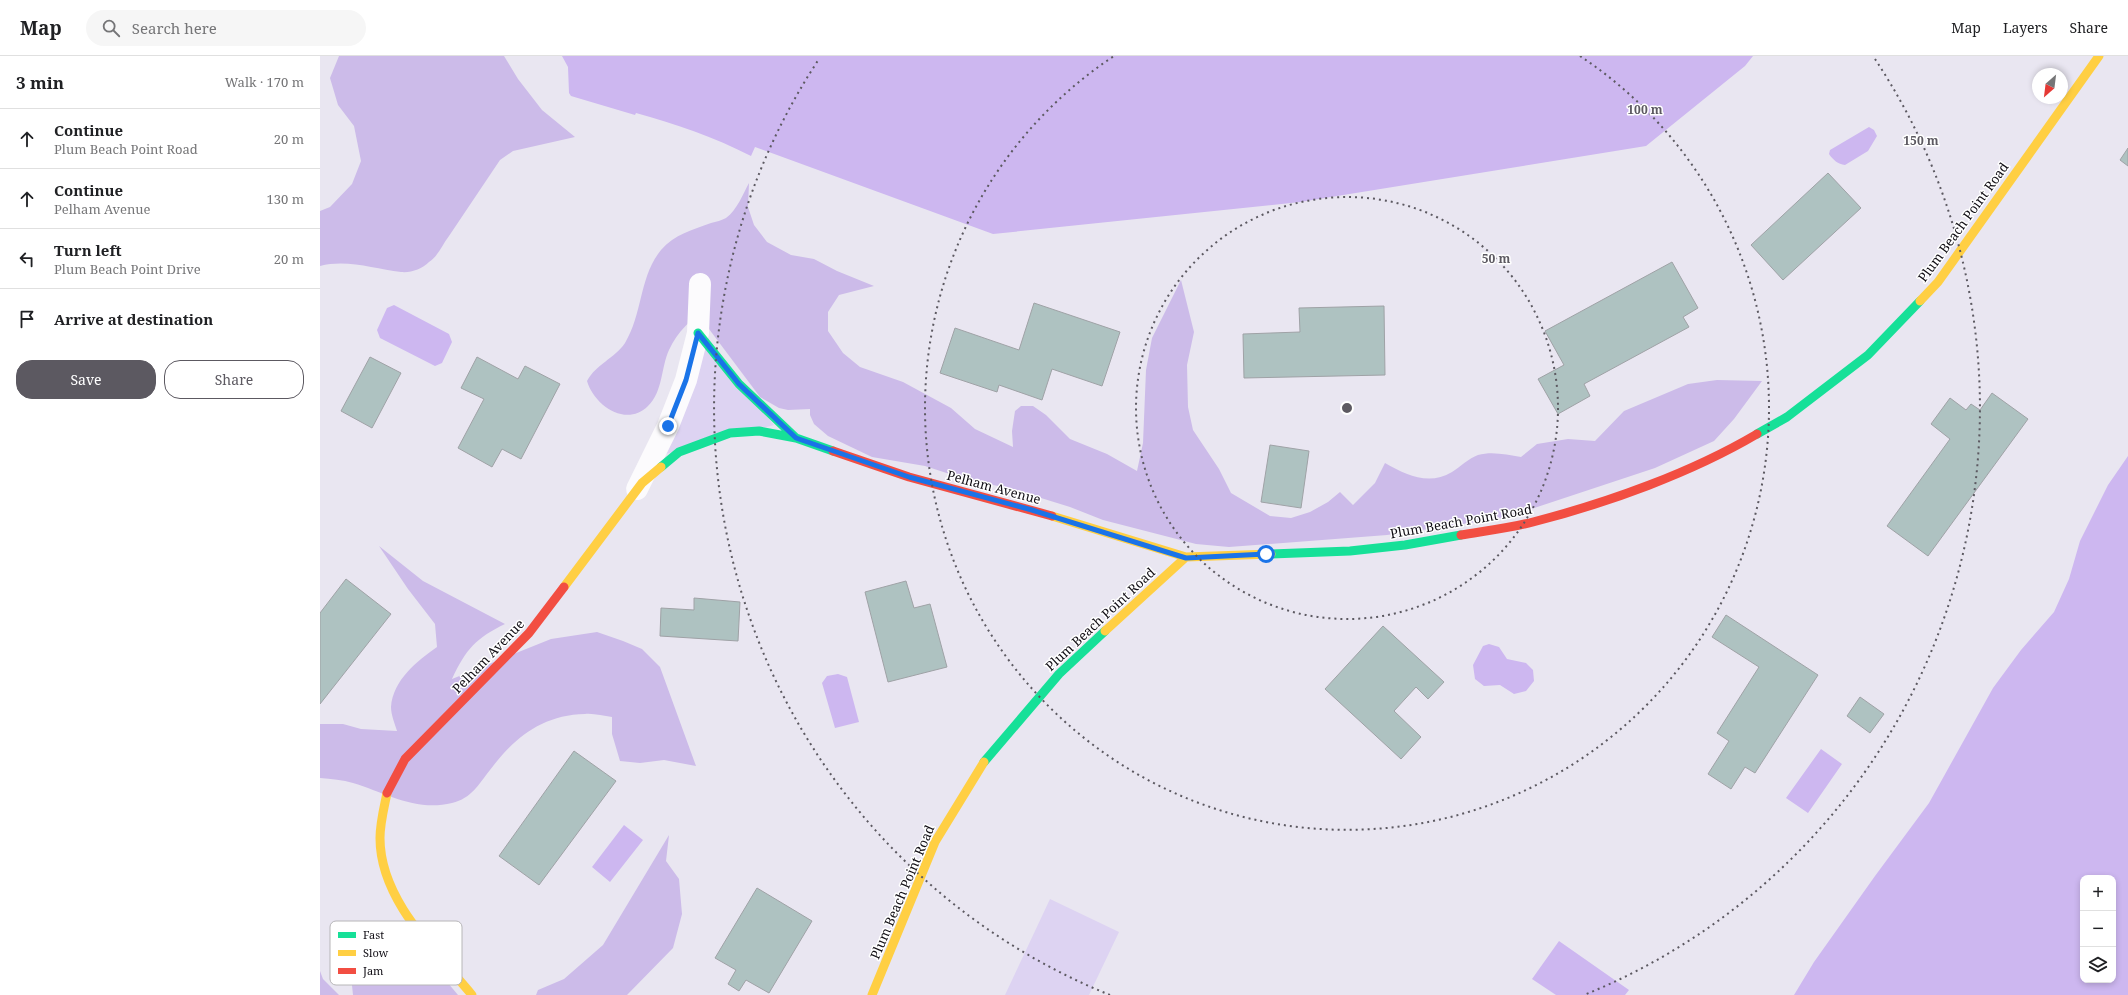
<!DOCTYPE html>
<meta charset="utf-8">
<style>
body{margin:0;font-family:"Noto Serif",serif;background:#f6f6f6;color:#202124}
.controls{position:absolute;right:12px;bottom:12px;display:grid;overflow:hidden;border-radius:8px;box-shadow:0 2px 6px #0003}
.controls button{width:36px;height:36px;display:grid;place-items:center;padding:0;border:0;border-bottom:1px solid #e0e0e0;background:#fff;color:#202124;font:20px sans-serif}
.compass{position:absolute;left:1712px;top:12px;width:36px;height:36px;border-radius:50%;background:#fff;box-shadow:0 2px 6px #0003;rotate:208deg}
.stop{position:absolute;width:12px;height:12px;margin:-9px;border:3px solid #1a73e8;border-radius:50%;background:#fff}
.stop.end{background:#1a73e8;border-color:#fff;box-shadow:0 1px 4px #0008}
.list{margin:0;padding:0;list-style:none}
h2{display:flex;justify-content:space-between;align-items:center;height:52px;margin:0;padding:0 16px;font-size:17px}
h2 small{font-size:13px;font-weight:400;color:#757577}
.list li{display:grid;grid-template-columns:26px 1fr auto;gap:12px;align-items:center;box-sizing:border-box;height:60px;padding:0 16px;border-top:1px solid #e0e0e0}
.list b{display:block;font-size:15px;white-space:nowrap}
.list p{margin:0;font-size:13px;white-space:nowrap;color:#757577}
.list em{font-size:13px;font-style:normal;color:#757577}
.actions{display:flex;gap:8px;padding:12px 16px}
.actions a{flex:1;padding:9px 0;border:1px solid #5c5961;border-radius:16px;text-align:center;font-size:14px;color:#5c5961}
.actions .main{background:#5c5961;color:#fff}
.icon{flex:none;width:22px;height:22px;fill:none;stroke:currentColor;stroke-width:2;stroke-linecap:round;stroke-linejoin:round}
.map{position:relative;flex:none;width:1808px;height:939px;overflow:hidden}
header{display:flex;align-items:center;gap:24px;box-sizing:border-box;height:56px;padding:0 20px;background:#fff;border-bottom:1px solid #e0e0e0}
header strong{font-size:19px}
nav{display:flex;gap:22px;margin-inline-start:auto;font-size:14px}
.search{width:280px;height:36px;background:#f6f6f6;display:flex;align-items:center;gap:10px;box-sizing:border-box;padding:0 14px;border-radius:22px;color:#757577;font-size:15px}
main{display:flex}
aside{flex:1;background:#fff}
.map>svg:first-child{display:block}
.green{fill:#ddd3f2}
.forest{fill:#ccbbe9}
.water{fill:#cdb7f0;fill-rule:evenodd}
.building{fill:#aec2c1;stroke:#9fa2a6}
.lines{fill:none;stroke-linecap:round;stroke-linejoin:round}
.street{stroke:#fcfbfd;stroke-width:22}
.fast{stroke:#16e098;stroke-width:9}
.slow{stroke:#ffcf43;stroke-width:9}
.jam{stroke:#f24e42;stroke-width:9}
.route{stroke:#1a73e8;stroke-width:5}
.ring{fill:none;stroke:#5c5961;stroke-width:2;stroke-dasharray:2 4}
.labels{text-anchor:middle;stroke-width:3;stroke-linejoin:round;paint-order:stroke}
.street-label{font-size:13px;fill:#100d14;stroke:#fff}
.key{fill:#fff;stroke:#b7b6b8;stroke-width:1}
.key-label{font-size:11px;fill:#100d14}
.centre{fill:#5c5961;stroke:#fff;stroke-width:2}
.ring-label{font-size:12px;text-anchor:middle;font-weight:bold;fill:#5c5961;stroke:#fff;stroke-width:3;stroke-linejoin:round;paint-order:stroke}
</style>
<header>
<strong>Map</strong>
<div class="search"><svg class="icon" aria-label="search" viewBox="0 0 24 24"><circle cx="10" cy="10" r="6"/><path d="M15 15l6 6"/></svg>Search here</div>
<nav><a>Map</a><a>Layers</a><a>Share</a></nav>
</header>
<main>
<aside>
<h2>3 min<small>Walk · 170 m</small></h2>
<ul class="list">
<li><svg class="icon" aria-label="ahead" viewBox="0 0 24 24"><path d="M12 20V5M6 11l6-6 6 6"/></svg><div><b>Continue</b><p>Plum Beach Point Road</p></div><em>20 m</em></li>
<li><svg class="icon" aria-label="ahead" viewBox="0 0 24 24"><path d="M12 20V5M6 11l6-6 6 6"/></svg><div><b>Continue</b><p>Pelham Avenue</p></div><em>130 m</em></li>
<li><svg class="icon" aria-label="left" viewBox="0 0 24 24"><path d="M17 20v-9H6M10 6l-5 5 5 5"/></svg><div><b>Turn left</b><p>Plum Beach Point Drive</p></div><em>20 m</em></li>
<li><svg class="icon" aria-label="arrive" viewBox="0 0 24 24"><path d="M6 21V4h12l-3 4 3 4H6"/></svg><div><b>Arrive at destination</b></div></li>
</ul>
<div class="actions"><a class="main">Save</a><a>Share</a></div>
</aside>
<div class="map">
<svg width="1808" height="939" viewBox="0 0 1808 939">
<rect width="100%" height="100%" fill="#e9e6f1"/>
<path class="green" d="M 382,288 L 454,369 L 338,400 Z
M 730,843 L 799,876 L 769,939 L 685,939 Z"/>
<path class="forest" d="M 19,0 L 184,0 L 198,23 L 222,54 L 255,81 L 193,95 L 180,104 C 163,129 146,155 129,180 C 122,189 119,199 109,206 C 102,213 91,217 81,216 C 55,213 27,203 0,210 L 0,155 L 10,151 L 32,128 L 41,105 L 34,70 L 18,49 L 10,22 Z
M 429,127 L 428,151 L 434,169 L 447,186 L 471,199 L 494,203 L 517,215 L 554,230 L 519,239 L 508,256 L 508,275 L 523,297 L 540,311 L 583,326 L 631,352 L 655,373 L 693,391 L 692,375 L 695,355 L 701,350 L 713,350 L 726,359 L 750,383 L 787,398 L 817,415 L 823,387 L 826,314 L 832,282 L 861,224 L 874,276 L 867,309 L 868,351 L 873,374 L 899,413 L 911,437 L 950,460 L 971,462 L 990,456 L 1008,446 L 1020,436 L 1033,449 L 1055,427 L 1065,407 C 1086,419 1109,430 1132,416 C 1140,411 1149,402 1158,399 C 1173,395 1187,399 1201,401 L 1217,388 L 1248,383 L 1275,385 L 1304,355 L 1368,328 L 1397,324 L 1442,325 L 1414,363 L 1394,385 L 1335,412 L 1184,462 L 1067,479 L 909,491 L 876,488 L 783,464 L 750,451 L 692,433 L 645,423 L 605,410 L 552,401 L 508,380 L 494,368 L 490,359 L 490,353 L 468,354 L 459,352 L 440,341 L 389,273 L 386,250 C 372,263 357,276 349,294 C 341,311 343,336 328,350 C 306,372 274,349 267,325 C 276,308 294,303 305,287 C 323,257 319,221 341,194 C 355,178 372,174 391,167 C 396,166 402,164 406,162 C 417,154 423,138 429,127 Z
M 59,490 L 103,525 L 185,568 C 156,582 146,593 132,623 L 231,583 L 277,576 L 303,585 L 322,593 L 340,611 L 376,710 L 344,704 L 320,707 L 300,705 L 292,678 L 292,661 C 283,660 273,657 265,658 C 222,659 194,682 170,714 C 158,729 152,742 132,747 C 96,756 66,737 33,727 C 23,724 11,723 0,722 L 0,668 L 23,668 L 41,673 L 77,675 C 75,668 71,659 71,651 C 73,624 97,605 117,591 L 115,568 L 88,533 Z
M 349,779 L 346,805 L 359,823 L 362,858 L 353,892 L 307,939 L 216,939 L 218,934 L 244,923 L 283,889 Z
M 67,876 L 102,896 L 138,939 L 33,939 L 30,910 L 45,880 Z
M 0,915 L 3,923 L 19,939 L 0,939 Z"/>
<path class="water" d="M 242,0 L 1433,0 L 1425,10 L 1326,90 L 980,146 L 673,178 L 435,91 L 431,100 C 394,81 356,68 316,57 L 315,59 L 251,40 L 249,37 L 248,11 Z
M 1549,71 L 1554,74 L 1557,80 L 1548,95 L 1525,109 C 1518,108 1513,104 1509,98 L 1510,94 Z
M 74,249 L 129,278 L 132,286 L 122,307 L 115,310 L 60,282 L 57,274 L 67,252 Z
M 1808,400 L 1808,939 L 1474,939 L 1494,906 L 1555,820 L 1609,747 L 1673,632 L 1701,594 L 1734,556 L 1749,523 L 1760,485 L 1788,429 ZM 1763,822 L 1793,822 L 1793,924 L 1763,924 Z
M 1169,588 L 1179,591 L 1187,603 L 1206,607 L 1213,614 L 1214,625 L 1206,635 L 1194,638 L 1180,629 L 1164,630 L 1155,623 L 1153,609 L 1163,590 Z
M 518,618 L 527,621 L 539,666 L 515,672 L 502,627 L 507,620 Z
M 1501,693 L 1522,708 L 1488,757 L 1466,742 Z
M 304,769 L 323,784 L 290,826 L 272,811 Z
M 1239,885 L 1309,934 L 1305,939 L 1236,939 L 1212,923 Z"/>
<path class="building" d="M 1808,92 L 1808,110 L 1800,104 Z
M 1508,117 L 1541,152 L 1463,224 L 1431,189 Z
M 1352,206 L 1378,252 L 1363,261 L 1369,271 L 1264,328 L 1270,340 L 1238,358 L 1218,323 L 1244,309 L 1225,275 Z
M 714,247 L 800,276 L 782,330 L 732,313 L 722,344 L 679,329 L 677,336 L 620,317 L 635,272 L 699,294 Z
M 1064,250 L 1065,319 L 924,322 L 923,278 L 980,276 L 979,252 Z
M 50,301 L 81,317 L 52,372 L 21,355 Z
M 157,301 L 198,323 L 205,310 L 240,328 L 201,403 L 182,393 L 172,411 L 138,392 L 164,343 L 141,332 Z
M 1672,337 L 1708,363 L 1608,500 L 1567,470 L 1630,383 L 1611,368 L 1630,342 L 1646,354 L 1651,348 L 1660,354 Z
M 950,389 L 989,395 L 981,452 L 941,446 Z
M 26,523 L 71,558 L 0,648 L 0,557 Z
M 586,525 L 594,552 L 610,548 L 627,611 L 568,626 L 545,536 Z
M 374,542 L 420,546 L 418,585 L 340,580 L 341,552 L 374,554 Z
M 1406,559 L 1498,619 L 1435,717 L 1425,711 L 1411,733 L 1388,718 L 1409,685 L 1397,677 L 1439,611 L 1392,581 Z
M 1063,570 L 1124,626 L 1108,643 L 1096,631 L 1074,655 L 1101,681 L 1081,703 L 1005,633 Z
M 1540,641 L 1564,658 L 1550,677 L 1527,660 Z
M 254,695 L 296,725 L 219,829 L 179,800 Z
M 437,832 L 492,865 L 449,937 L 426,924 L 419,935 L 408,928 L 416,914 L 395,902 Z"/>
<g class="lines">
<path class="street" d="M 317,433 L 348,370 L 366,324 L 378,277 L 380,228"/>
<path class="fast" d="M 378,277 L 419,328 L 476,382 L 513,395
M 1437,378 L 1467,361 L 1548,299 L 1600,245
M 341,411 L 359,396 L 410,377 L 439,375 L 476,382
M 951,498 L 1030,495 L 1085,489 L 1141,479
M 664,706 L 739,618 L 785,575"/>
<path class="slow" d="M 1600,245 L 1618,226 L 1779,0
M 732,460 L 866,501 L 951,498
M 244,531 L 322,427 L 341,411
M 785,575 L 866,501
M 67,737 C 64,752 60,767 60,782 C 60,844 115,894 152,939
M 552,939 L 615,786 L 664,706"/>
<path class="jam" d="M 513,395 L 589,421 L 732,460
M 1141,479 C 1165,475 1190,472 1213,466 C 1287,447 1371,417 1437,378
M 67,737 L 85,703 L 209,577 L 244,531"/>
</g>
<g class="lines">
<path class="route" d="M 348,370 L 366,324 L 378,277 L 419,328 L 476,382 L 589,421 L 712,454 L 866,502 L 946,498"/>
</g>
<g class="ring">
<circle cx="1027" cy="352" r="211"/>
<path d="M1260 0A422 422 0 1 1 794 0"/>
<path d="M790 939A633 633 0 0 1 499 3M1555 3A633 633 0 0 1 1264 939"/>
</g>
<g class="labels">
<g class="street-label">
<text transform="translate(1643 166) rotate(-54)" y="5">Plum Beach Point Road</text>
<text transform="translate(674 431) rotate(15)" y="5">Pelham Avenue</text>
<text transform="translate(1141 465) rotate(-10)" y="5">Plum Beach Point Road</text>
<text transform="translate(780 563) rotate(-43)" y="5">Plum Beach Point Road</text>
<text transform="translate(168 600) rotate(-46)" y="5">Pelham Avenue</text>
<text transform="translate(582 836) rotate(-67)" y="5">Plum Beach Point Road</text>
</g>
</g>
<rect x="10" y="865" width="132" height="64" rx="6" class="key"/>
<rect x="18" y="876" width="18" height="6" fill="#16e098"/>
<rect x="18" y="894" width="18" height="6" fill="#ffcf43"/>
<rect x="18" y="912" width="18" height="6" fill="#f24e42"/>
<g class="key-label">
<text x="43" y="883">Fast</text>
<text x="43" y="901">Slow</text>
<text x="43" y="919">Jam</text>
</g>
<circle cx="1027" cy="352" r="6" class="centre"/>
<g class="ring-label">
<text x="1325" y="58">100 m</text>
<text x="1601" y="89">150 m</text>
<text x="1176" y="207">50 m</text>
</g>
</svg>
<div class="controls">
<button>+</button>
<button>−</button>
<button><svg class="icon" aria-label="layers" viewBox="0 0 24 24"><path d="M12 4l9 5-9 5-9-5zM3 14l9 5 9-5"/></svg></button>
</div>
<svg class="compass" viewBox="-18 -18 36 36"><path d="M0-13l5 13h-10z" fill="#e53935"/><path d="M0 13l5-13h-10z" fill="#757577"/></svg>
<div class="stop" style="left:946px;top:498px"></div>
<div class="stop end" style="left:348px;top:370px"></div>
</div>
</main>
